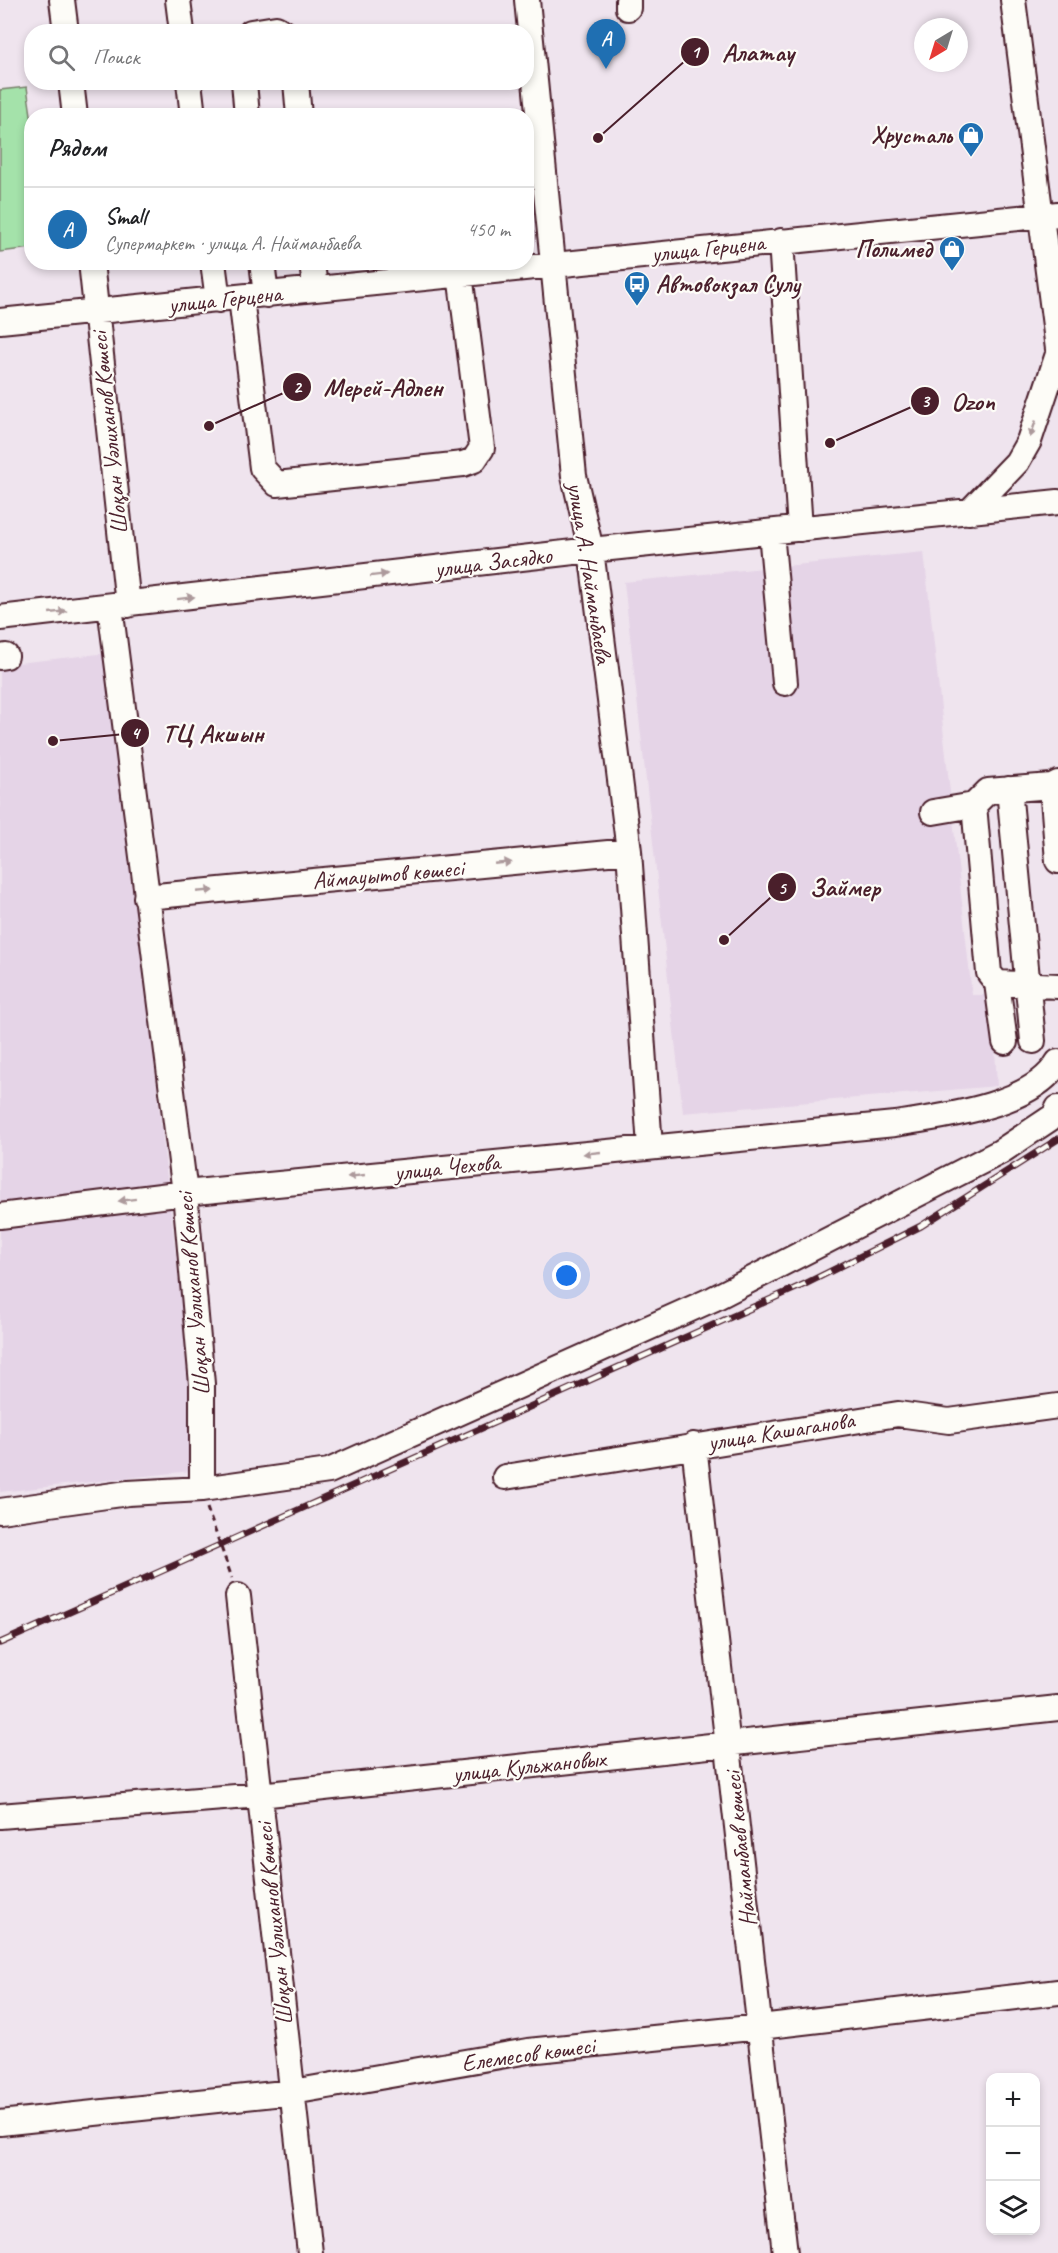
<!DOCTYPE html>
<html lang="ru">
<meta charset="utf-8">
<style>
body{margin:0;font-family:Caveat,sans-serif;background:#f2f2f2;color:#202124}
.controls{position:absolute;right:18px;bottom:18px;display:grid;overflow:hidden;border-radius:12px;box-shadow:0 3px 9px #0003}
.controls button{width:54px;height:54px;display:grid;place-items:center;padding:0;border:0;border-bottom:2px solid #e0e0e0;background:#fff;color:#202124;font:30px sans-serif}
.compass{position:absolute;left:914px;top:18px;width:54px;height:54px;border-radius:50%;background:#fff;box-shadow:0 3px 9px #0003;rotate:218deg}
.you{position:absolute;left:567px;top:1276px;width:21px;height:21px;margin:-15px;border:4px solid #fff;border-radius:50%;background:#1a73e8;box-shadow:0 0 0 9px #1a73e833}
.badge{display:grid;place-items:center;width:39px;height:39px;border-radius:50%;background:#1f6fb2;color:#fff;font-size:20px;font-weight:700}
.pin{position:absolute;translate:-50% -50px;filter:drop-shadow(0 2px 3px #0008)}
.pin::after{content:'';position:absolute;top:32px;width:21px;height:18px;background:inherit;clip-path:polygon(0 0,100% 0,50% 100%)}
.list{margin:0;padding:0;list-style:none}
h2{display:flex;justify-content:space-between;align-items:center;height:78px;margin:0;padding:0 24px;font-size:26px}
h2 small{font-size:20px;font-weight:400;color:#757577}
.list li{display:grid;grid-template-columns:39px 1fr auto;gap:18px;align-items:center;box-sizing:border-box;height:84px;padding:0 24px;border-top:2px solid #e0e0e0}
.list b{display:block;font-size:22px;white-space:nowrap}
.list p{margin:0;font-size:20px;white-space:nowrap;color:#757577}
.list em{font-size:20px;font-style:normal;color:#757577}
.icon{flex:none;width:33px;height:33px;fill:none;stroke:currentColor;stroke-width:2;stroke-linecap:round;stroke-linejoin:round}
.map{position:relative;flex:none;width:1058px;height:2253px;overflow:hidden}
.search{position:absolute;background:#fff;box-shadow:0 3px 9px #0003;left:24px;top:24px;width:510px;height:66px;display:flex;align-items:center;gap:15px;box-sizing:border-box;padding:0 21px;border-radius:24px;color:#757577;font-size:22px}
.panel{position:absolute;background:#fff;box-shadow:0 3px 9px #0003;left:24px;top:108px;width:510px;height:162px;border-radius:24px}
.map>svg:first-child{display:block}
.built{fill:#e5d4e7}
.green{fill:#a4e2aa;stroke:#77806a;stroke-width:1.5}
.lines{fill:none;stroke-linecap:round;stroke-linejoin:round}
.minor-casing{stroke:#4a1f2b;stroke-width:28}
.path{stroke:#4a1f2b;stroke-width:3;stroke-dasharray:6 4.5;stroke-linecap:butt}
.minor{stroke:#fdfcf7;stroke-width:24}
.rail-casing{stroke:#4a1f2b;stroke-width:7}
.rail{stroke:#fdfcf7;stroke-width:4.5;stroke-dasharray:14;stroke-linecap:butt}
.oneway{fill:#ac999b}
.labels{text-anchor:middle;stroke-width:4.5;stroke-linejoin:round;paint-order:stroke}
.poi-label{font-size:24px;font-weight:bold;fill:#4a1f2b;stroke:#fdfcf7;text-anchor:end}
.street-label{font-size:24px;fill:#4a1f2b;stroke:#fdfcf7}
.leader{fill:none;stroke:#4a1f2b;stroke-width:2}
.callout-dot{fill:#4a1f2b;stroke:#fdfcf7;stroke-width:2}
.mark-label{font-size:18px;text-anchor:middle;font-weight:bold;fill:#fff}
.callout-label{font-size:26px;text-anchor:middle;font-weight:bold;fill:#4a1f2b;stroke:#fdfcf7;stroke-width:4.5;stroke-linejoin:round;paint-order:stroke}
</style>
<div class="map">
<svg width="1058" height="2253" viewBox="0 0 1058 2253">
<rect width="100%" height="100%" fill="#efe4ee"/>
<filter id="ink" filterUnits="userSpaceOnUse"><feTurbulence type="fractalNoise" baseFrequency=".0167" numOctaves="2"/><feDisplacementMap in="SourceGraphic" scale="12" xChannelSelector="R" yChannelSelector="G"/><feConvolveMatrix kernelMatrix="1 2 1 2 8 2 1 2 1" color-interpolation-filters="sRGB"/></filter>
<g filter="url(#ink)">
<path class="built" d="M 924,552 L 972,995 L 992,995 L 997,1086 L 683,1113 L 624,582 Z
M 108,653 L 200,1470 L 0,1492 L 0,665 Z"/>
<path class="green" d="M 27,87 L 32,122 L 31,248 L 0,252 L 0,90 Z"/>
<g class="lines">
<g class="minor-casing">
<path id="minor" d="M 62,0 L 66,32
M 178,0 L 182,32
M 527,0 L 574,476 L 591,550 L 629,851 L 650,1147
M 628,0 L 628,8
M 1013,0 L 1058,349
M 251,32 L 276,28 L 283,32
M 71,82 L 75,116
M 189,82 L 193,116
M 244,82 L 247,116
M 296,82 L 299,116
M 781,241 L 800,529
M 91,262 L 128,605
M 213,262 L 218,300
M 262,262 L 266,295
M 312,262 L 315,289
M 241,298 L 262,468 L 277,484 L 463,464 L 474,460 L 482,448 L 460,274
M 0,321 L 1058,214
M 969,512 L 1017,462 L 1029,441 L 1058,354
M 771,532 L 785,683
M 0,618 L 591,550 L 1058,502
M 0,657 L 6,656
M 1052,786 L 1058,861
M 1009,789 L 1033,1041
M 974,805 L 989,973 L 997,983 L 1058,986
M 933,812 L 974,805 L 988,791 L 1052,786 L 1058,783
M 146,897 L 629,851
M 997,983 L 1005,1042
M 0,1216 L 185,1193 L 895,1124 C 940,1117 1033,1106 1058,1062
M 694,1445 L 785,2253
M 505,1477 L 898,1414 L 949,1421 L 1058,1406
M 202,1489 L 329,1471 L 713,1299 L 1000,1152 L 1054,1116 L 1058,1108
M 0,1511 L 128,1493 L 202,1489 L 202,1384 L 185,1193 L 110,606
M 238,1596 L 310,2253
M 0,1816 L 260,1795 L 1058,1708
M 0,2123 L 293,2092 L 528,2051 L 760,2027 L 1058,1992"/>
</g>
<path class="path" d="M 207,1508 L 232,1578"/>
<use href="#minor" class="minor"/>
<g class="rail-casing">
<path id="rail" d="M 0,1643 L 805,1284 L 921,1226 L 1058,1139"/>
</g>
<use href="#rail" class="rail"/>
</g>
<defs><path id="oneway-solid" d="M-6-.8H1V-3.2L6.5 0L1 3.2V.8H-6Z" transform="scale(1.5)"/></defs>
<g class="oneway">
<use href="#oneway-solid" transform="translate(1033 429) rotate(109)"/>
<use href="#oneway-solid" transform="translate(379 575) rotate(-7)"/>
<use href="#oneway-solid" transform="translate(186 598) rotate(-7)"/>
<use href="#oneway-solid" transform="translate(58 612) rotate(-6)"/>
<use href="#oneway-solid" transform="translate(503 863) rotate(-5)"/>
<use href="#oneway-solid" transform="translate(205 891) rotate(-5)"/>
<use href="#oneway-solid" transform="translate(592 1153) rotate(174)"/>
<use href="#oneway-solid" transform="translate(356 1176) rotate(174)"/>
<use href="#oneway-solid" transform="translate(127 1200) rotate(173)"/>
</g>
</g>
<defs>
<g id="shop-pin" transform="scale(1.35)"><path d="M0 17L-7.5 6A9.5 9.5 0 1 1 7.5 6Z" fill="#1f6fb2" stroke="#fdfcf7"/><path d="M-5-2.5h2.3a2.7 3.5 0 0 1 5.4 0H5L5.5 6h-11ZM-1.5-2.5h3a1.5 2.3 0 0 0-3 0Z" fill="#fff"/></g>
<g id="bus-pin" transform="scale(1.35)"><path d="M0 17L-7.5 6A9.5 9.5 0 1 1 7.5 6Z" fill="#1f6fb2" stroke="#fdfcf7"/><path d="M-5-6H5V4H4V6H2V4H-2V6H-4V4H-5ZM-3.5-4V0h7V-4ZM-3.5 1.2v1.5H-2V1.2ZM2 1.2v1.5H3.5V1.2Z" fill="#fff"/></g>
</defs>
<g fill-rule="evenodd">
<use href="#shop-pin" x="971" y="135"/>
<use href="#shop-pin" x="952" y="249"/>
<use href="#bus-pin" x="637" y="284"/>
</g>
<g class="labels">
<g class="poi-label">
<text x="952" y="143">Хрусталь</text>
<text x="932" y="257">Полимед</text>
<text x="656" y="292" text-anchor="start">Автовокзал Сулу</text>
</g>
<g class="street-label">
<text transform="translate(708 248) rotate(-6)" y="8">улица Герцена</text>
<text transform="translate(225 299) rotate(-6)" y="8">улица Герцена</text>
<text transform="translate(109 433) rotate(-96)" y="8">Шоқан Уәлиханов Көшесі</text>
<text transform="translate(493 562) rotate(-7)" y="8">улица Засядко</text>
<text transform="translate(590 573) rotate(81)" y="8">улица А. Найманбаева</text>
<text transform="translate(388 874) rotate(-5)" y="8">Аймауытов көшесі</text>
<text transform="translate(447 1167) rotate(-6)" y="8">улица Чехова</text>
<text transform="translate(193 1294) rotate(-95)" y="8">Шоқан Уәлиханов Көшесі</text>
<text transform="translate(781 1431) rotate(-9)" y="8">улица Кашаганова</text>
<text transform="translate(529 1766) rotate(-6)" y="8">улица Кульжановых</text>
<text transform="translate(740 1849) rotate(-96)" y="8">Найманбаев көшесі</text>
<text transform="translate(274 1924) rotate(-96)" y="8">Шоқан Уәлиханов Көшесі</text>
<text transform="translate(528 2054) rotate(-8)" y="8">Елемесов көшесі</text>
</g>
</g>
<path class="leader" d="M598 138L695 52M209 426L297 387M830 443L925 401M53 741L135 733M724 940L782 887"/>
<g class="callout-dot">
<circle cx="598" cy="138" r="6"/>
<circle cx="209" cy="426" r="6"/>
<circle cx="830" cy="443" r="6"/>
<circle cx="53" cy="741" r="6"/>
<circle cx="724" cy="940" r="6"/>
<circle cx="695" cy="52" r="15"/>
<circle cx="297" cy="387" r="15"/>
<circle cx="925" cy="401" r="15"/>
<circle cx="135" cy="733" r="15"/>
<circle cx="782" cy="887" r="15"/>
</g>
<g class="mark-label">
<text x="695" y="58">1</text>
<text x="297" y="393">2</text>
<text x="925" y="407">3</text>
<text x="135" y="739">4</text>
<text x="782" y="894">5</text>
</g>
<g class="callout-label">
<text x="758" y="61">Алатау</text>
<text x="383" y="396">Мерей-Адлен</text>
<text x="973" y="410">Ozon</text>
<text x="213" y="742">ТЦ Акшын</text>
<text x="845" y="896">Займер</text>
</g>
</svg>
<div class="controls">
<button>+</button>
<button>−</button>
<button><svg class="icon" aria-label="layers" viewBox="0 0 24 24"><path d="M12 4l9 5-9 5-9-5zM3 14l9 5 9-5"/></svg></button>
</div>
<svg class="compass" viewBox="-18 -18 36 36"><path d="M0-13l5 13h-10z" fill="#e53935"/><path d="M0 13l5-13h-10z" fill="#757577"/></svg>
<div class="you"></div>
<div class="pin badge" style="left:606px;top:69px">A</div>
<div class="search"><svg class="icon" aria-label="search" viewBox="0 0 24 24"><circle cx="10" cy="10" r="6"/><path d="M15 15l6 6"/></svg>Поиск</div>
<section class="panel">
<h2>Рядом<small></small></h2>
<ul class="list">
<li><span class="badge">A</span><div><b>Small</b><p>Супермаркет · улица А. Найманбаева</p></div><em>450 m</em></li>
</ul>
</section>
</div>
